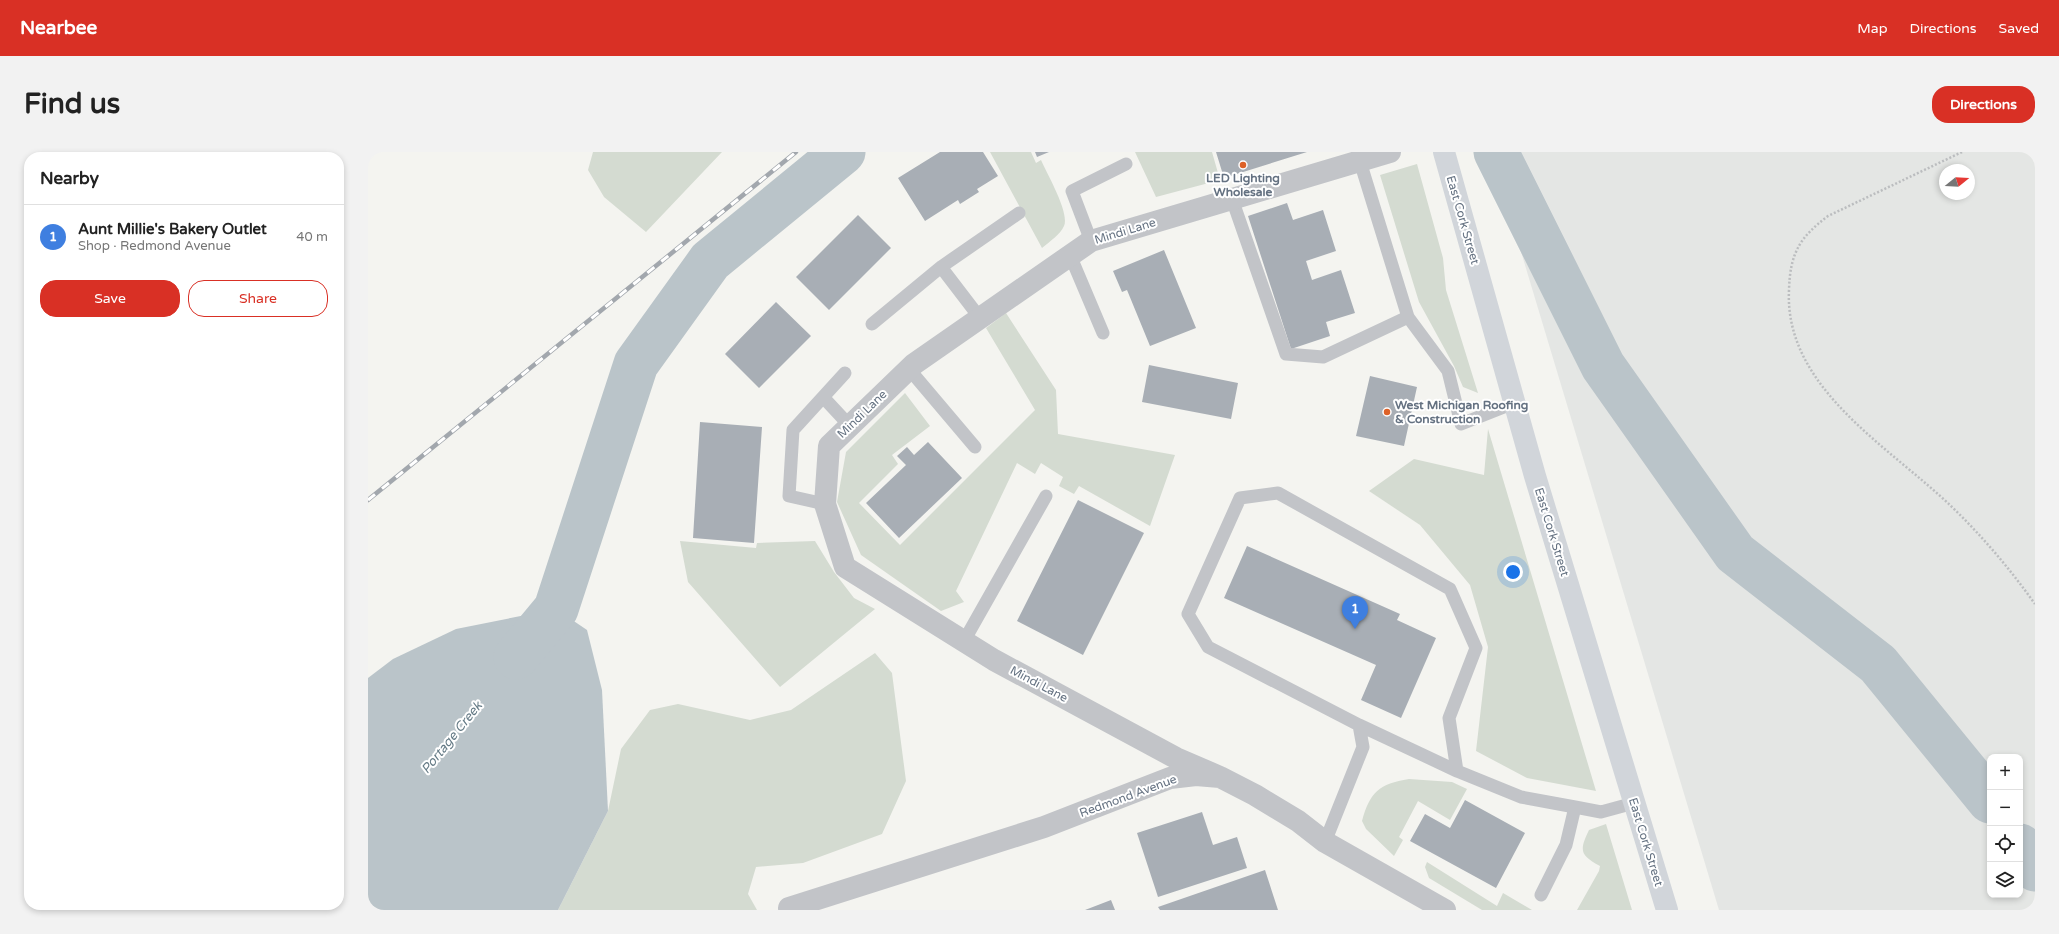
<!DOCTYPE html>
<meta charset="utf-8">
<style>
body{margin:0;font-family:"Varela Round",sans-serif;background:#f2f2f2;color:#222}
.controls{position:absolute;right:12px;bottom:12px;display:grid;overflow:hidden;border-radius:8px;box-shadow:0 2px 6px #0003}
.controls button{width:36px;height:36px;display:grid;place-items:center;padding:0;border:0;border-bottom:1px solid #e0e0e0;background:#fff;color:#222;font:20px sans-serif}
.compass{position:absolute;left:1571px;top:12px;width:36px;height:36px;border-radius:50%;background:#fff;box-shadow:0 2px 6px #0003;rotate:72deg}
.you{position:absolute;left:1145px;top:420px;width:14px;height:14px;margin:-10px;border:3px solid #fff;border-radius:50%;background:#1a73e8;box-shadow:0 0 0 6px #1a73e833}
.badge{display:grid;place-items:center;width:26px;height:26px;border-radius:50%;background:#d93025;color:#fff;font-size:13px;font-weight:700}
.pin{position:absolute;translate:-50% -33px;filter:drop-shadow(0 1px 2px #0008)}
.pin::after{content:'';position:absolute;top:21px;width:14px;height:12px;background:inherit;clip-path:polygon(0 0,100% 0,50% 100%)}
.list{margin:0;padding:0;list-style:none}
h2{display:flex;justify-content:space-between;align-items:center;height:52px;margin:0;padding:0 16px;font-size:17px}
h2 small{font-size:13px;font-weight:400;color:#767676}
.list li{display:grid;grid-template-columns:26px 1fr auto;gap:12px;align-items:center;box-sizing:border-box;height:64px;padding:0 16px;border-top:1px solid #e0e0e0}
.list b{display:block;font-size:15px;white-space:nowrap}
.list p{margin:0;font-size:13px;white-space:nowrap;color:#767676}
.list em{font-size:13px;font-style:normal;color:#767676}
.actions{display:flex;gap:8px;padding:12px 16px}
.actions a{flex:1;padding:9px 0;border:1px solid #d93025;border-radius:16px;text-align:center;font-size:14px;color:#d93025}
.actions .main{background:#d93025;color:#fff}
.icon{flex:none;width:22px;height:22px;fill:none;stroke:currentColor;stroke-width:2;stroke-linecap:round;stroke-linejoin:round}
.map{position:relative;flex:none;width:1667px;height:758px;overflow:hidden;border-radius:16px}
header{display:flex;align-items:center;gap:24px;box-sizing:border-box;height:56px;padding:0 20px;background:#d93025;color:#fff}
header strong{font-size:19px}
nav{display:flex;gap:22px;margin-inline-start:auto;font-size:14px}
.intro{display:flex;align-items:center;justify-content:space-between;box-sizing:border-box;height:96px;padding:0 24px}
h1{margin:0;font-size:28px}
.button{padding:10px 18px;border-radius:16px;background:#d93025;color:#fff;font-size:14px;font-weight:700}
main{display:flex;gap:24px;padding:0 24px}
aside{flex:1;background:#fff;border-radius:16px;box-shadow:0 2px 6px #0003}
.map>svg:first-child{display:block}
.built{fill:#e4e6e4;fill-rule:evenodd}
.green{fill:#d4dbd1}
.water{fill:#bac4c9}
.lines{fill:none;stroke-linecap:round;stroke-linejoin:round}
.river{stroke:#bac4c9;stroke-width:45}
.building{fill:#a8aeb5}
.path{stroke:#bbbdbf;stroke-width:2.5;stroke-dasharray:2 2;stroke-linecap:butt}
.lane{stroke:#c2c4c8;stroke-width:13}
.street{stroke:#c2c4c8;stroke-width:22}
.secondary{stroke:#d1d5da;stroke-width:22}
.rail-casing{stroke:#a2a7ad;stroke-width:4.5}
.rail{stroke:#fff;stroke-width:3;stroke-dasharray:9;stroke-linecap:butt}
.poi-dot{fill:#dd6127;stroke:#fff;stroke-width:1.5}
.labels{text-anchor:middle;stroke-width:4;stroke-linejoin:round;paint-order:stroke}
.poi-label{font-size:12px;font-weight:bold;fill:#647181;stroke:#fff}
.street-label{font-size:12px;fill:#647181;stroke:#fff}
.water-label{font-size:13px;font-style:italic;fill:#647a85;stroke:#fff}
</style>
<header>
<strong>Nearbee</strong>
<nav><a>Map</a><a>Directions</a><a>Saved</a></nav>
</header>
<div class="intro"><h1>Find us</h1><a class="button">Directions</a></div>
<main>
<aside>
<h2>Nearby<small></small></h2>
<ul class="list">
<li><span class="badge" style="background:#3f7fe0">1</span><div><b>Aunt Millie's Bakery Outlet</b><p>Shop · Redmond Avenue</p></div><em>40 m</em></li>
</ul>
<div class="actions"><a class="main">Save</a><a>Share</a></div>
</aside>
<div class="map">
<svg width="1667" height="758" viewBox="0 0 1667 758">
<rect width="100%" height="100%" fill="#f4f4f0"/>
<path class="built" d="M 1123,0 L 1667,0 L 1667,758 L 1351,758 ZM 1577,18 L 1601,18 L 1601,42 L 1577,42 ZM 1622,605 L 1652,605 L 1652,743 L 1622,743 Z"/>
<path class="green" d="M 225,0 L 354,0 L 278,80 L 236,45 L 220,18 Z
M 622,0 L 663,0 L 668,11 L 673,8 C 679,22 702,61 696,74 C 692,83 682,89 674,96 Z
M 767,0 L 844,0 L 852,28 L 788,45 Z
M 1049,12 L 1075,106 L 1078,138 L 1110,241 L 1095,235 L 1086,214 L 1051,150 L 1012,23 Z
M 638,161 L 688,238 L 690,282 L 807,303 L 782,374 L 711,334 L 706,342 L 691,334 L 695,325 L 673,311 L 667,322 L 649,311 L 588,439 L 596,450 L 573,459 L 493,403 L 469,350 L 478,300 L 537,241 L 562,274 L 524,303 L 530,312 L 491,351 L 532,393 L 667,258 L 618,176 Z
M 1120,277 L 1228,639 L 1159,626 L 1108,599 L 1120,495 L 1102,433 L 1052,373 L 1001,339 L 1046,307 L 1116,323 Z
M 312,389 L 388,396 L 389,391 L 447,389 L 466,420 L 486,446 L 507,457 L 412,535 L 320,430 Z
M 507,501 L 524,521 L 538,629 L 514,682 L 435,711 L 388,715 L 380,742 L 389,758 L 190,758 L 240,659 L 253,597 L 282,558 L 310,552 L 382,568 L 423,558 Z
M 1041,627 L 1084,630 L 1099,637 L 1082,668 L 1050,649 L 1031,685 L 1035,688 L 1026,704 L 998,677 L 994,669 C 1002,640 1011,632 1041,627 Z
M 1238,672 L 1264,758 L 1209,758 L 1231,719 L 1232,714 C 1212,703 1211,699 1221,678 Z
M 1059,710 L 1129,754 L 1135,741 L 1164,758 L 1114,758 L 1061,726 L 1057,715 Z"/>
<path class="water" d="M 188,457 L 219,478 L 234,538 L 240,659 L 190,758 L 0,758 L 0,526 L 25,507 L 88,477 Z"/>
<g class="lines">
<path class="river" d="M 1128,0 L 1235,214 L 1367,401 L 1510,512 L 1622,649
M 148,505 L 188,457 L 268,212 L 342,109 L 475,0
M 1652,694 L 1667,717"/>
</g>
<path class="building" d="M 572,0 L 615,0 L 630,24 L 609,37 L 611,40 L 592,52 L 590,48 L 557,69 L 530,26 Z
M 667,0 L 681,0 L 669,5 Z
M 848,0 L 939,0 L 856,26 Z
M 919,51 L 925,68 L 955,58 L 968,99 L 938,109 L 944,128 L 973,118 L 987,161 L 958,170 L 962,184 L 923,197 L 880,64 Z
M 490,63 L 523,96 L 461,158 L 428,125 Z
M 796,98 L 828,176 L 782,194 L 759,138 L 754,140 L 745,119 Z
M 408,150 L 443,184 L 391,236 L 357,202 Z
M 781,213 L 870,231 L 863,267 L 774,250 Z
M 1002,224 L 1049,235 L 1036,294 L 988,284 Z
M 332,270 L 394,275 L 386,391 L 325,386 Z
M 560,290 L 594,326 L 531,386 L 498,351 L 538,313 L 529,304 L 539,295 L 546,303 Z
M 710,348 L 776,381 L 715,503 L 649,469 Z
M 879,394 L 1032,462 L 1029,468 L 1068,486 L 1033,566 L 993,548 L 1008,513 L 856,446 Z
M 1097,648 L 1157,681 L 1128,736 L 1042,689 L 1057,662 L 1082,676 Z
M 834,660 L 845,693 L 869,685 L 879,716 L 790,745 L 769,681 Z
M 897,718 L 910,758 L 792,758 L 790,755 Z
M 743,748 L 747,758 L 717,758 Z"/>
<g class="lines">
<path class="path" d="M 1594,0 L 1460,64 C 1432,85 1422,101 1421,138 C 1416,236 1522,295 1584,355 C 1615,385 1642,417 1667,452"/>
<path class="lane" d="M 990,3 L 1040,165 L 1080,219 L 1093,272 L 1146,251
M 864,47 L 918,202 L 955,205 L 1040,165
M 723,89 L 704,39 L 758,12
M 702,103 L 735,181
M 573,115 L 612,166
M 504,172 L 573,115 L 651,61
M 541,217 L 607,295
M 455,245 L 482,274
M 457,352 L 421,344 L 425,278 L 477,221
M 596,489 L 678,344
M 991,573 L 1089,619
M 957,690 L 995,595 L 991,573 L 840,495 L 820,462 L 872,346 L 910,341 L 1082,437 L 1108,496 L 1081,566 L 1089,619 L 1153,645 L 1207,655 L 1233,660 L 1266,651
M 1173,743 L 1198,693 L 1207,655"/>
<path class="street" d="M 852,625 L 808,606 L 626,508 L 477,415 L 457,352 L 461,294 L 546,212 L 723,89 L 1022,0
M 421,756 L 676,675 L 802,626 L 828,623 L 852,625 L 887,643 L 930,669 L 957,690 L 1077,758"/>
<path class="secondary" d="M 1076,0 L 1167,324 L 1299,758"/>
<g class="rail-casing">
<path id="rail" d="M 0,348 L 428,0"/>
</g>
<use href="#rail" class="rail"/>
</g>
<g class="poi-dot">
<circle cx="875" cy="13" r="4"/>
<circle cx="1019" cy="260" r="4"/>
</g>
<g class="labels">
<g class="poi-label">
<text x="875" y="30">LED Lighting<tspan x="875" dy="14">Wholesale</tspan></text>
<text x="1027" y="257" text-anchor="start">West Michigan Roofing<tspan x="1027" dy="14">&amp; Construction</tspan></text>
</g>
<g class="street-label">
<text transform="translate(1095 68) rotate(74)" y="4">East Cork Street</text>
<text transform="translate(757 79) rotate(-17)" y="4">Mindi Lane</text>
<text transform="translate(494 262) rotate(-44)" y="4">Mindi Lane</text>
<text transform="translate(1184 380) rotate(73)" y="4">East Cork Street</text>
<text transform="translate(671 532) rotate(28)" y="4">Mindi Lane</text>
<text transform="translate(760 644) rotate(-20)" y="4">Redmond Avenue</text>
<text transform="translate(1278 690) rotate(73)" y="4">East Cork Street</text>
</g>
<g class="water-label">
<text transform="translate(83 585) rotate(-51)" y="5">Portage Creek</text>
</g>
</g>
</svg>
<div class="controls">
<button>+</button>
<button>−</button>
<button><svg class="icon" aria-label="locate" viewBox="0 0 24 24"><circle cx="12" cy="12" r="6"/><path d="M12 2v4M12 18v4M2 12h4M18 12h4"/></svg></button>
<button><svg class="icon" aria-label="layers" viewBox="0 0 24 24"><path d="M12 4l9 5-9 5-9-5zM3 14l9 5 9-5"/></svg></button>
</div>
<svg class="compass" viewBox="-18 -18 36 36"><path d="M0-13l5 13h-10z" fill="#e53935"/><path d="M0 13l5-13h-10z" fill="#767676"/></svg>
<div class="you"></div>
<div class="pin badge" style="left:987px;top:477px;background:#3f7fe0">1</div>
</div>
</main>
